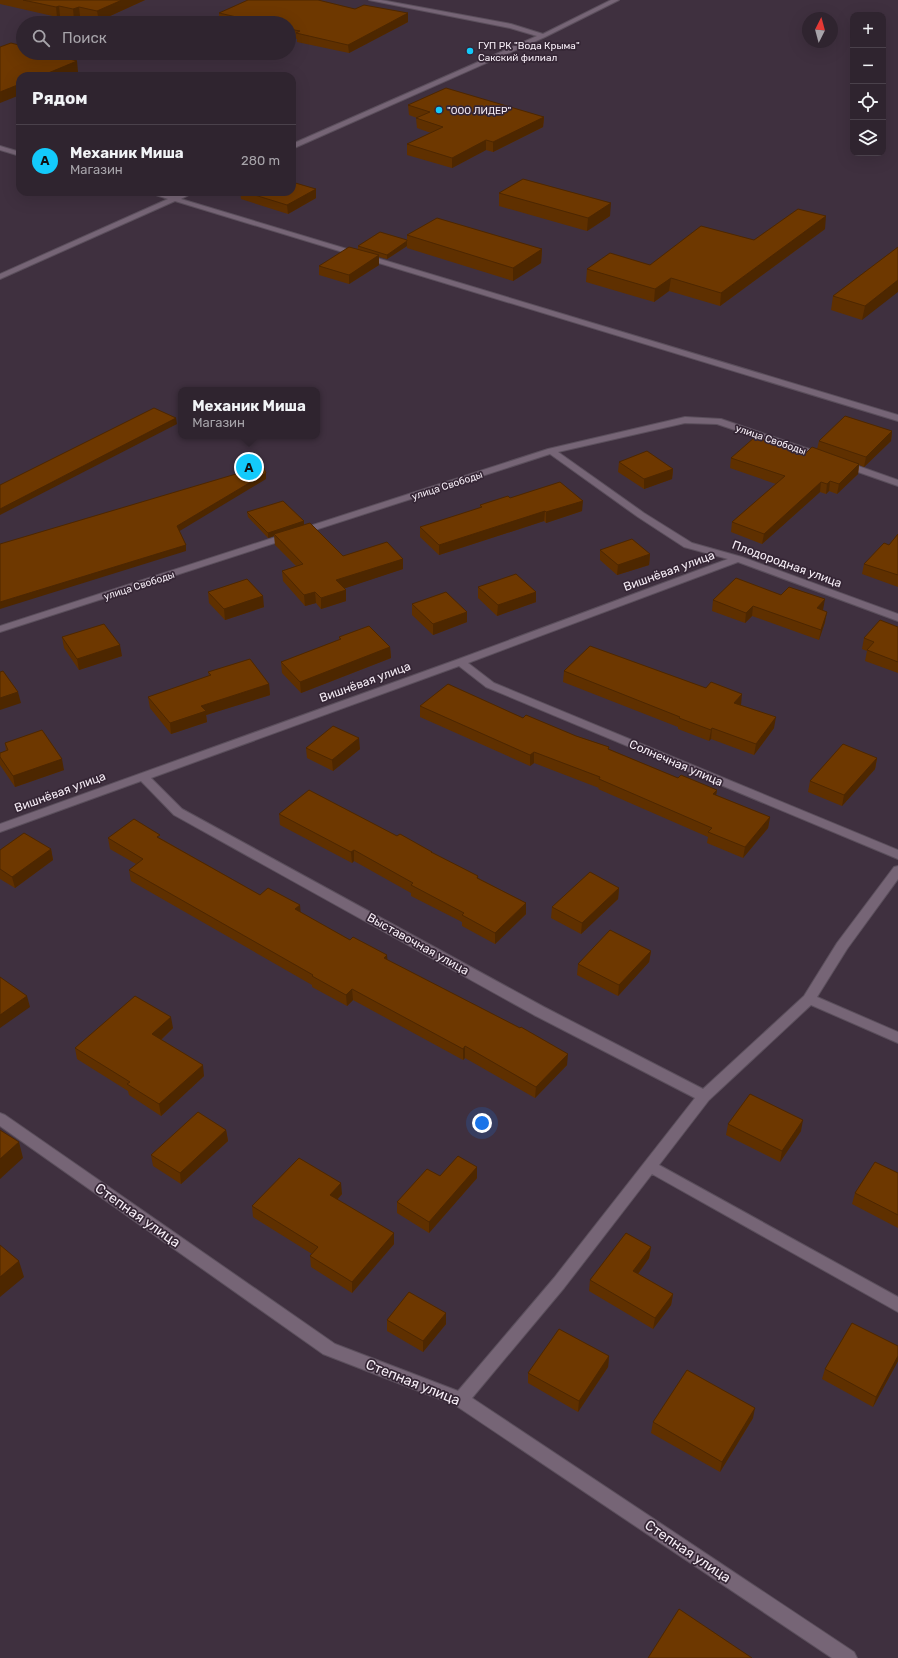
<!DOCTYPE html>
<html lang="ru">
<meta charset="utf-8">
<style>
body{margin:0;font-family:Rubik,sans-serif;background:#3b303b;color:#f1f3f6}
.controls{position:absolute;right:12px;top:12px;display:grid;overflow:hidden;border-radius:8px;box-shadow:0 4px 16px #0002}
.controls button{width:36px;height:36px;display:grid;place-items:center;padding:0;border:0;border-bottom:1px solid #4a414b;background:#2f242f;color:#f1f3f6;font:20px sans-serif}
.compass{position:absolute;left:802px;top:12px;width:36px;height:36px;border-radius:50%;background:#2f242f;box-shadow:0 4px 16px #0002;rotate:6deg}
.you{position:absolute;left:482px;top:1123px;width:14px;height:14px;margin:-10px;border:3px solid #fff;border-radius:50%;background:#1a73e8;box-shadow:0 0 0 6px #1a73e833}
.badge{display:grid;place-items:center;width:26px;height:26px;border-radius:50%;background:#13cafb;color:#111;font-size:13px;font-weight:700}
.pin{position:absolute;translate:-50% -50%;border:2px solid #fff;box-shadow:0 1px 4px #0006}
.popup{position:absolute;left:178px;top:387px;width:142px;height:52px;box-sizing:border-box;display:grid;place-content:center;border-radius:8px;background:#2f242f;filter:drop-shadow(0 1px 3px #0005);font-size:13px;white-space:nowrap;color:#a7a4aa}
.popup b{font-size:15px;color:#f1f3f6}
.popup::after{content:'';position:absolute;left:50%;top:100%;margin-left:-8px;border:8px solid transparent;border-top-color:#2f242f}
.list{margin:0;padding:0;list-style:none}
h2{display:flex;justify-content:space-between;align-items:center;height:52px;margin:0;padding:0 16px;font-size:17px}
h2 small{font-size:13px;font-weight:400;color:#a7a4aa}
.list li{display:grid;grid-template-columns:26px 1fr auto;gap:12px;align-items:center;box-sizing:border-box;height:72px;padding:0 16px;border-top:1px solid #4a414b}
.list b{display:block;font-size:15px;white-space:nowrap}
.list p{margin:0;font-size:13px;white-space:nowrap;color:#a7a4aa}
.list em{font-size:13px;font-style:normal;color:#a7a4aa}
.icon{flex:none;width:22px;height:22px;fill:none;stroke:currentColor;stroke-width:2;stroke-linecap:round;stroke-linejoin:round}
.map{position:relative;flex:none;width:898px;height:1658px;overflow:hidden}
.search{position:absolute;background:#2f242f;box-shadow:0 4px 16px #0002;left:16px;top:16px;width:280px;height:44px;display:flex;align-items:center;gap:10px;box-sizing:border-box;padding:0 14px;border-radius:22px;color:#a7a4aa;font-size:15px}
.panel{position:absolute;background:#2f242f;box-shadow:0 4px 16px #0002;left:16px;top:72px;width:280px;height:124px;border-radius:12px}
.map>svg:first-child{display:block}
.lines{fill:none;stroke-linecap:round;stroke-linejoin:round}
.street-casing{stroke:#5b4f5c;stroke-width:2}
.street{fill:#766576;fill-rule:evenodd}
.wall{fill:#5f3000}
.shaded-wall{fill:#4d2700}
.building{fill:#6e3800;stroke:#4d2700}
.poi-dot{fill:#13cafb;stroke:#352635;stroke-width:1.5}
.labels{text-anchor:middle;stroke-width:3.5;stroke-linejoin:round;paint-order:stroke}
.far-poi-label{font-size:10px;fill:#f6edf6;stroke:#352635;text-anchor:start}
.far-street-label{font-size:10px;fill:#f6edf6;stroke:#352635}
.street-label{font-size:12px;fill:#f6edf6;stroke:#352635}
.near-street-label{font-size:14px;fill:#f6edf6;stroke:#352635}
</style>
<div class="map">
<svg width="898" height="1658" viewBox="0 0 898 1658">
<rect width="100%" height="100%" fill="#3f303f"/>
<g class="lines">
<g class="street-casing">
<path id="street" d="M 369,0 L 381,0 L 511,24 L 543,34 L 611,0 L 619,0 L 545,37 L 292,149 L 292,144 L 537,36 L 510,28 Z
M 0,146 L 20,152 L 20,156 L 0,150 Z
M 147,192 L 159,192 L 174,196 L 184,192 L 194,192 L 181,199 L 898,415 L 898,421 L 175,201 L 0,279 L 0,274 L 168,199 Z
M 685,417 L 721,419 L 824,454 L 826,456 L 824,458 L 818,458 L 717,424 L 685,423 L 558,452 L 644,513 L 692,543 L 742,557 L 898,614 L 898,621 L 738,562 L 468,663 L 494,683 L 898,850 L 898,859 L 486,687 L 459,666 L 151,778 L 182,809 L 544,1007 L 703,1089 L 804,996 L 837,943 L 894,867 L 898,866 L 898,879 L 847,949 L 817,997 L 898,1032 L 898,1043 L 811,1005 L 709,1100 L 659,1165 L 898,1297 L 898,1312 L 652,1174 L 564,1288 L 472,1398 L 854,1652 L 857,1658 L 832,1658 L 455,1405 L 323,1354 L 0,1126 L 0,1113 L 5,1115 L 335,1344 L 458,1391 L 554,1278 L 695,1098 L 534,1015 L 174,815 L 141,781 L 0,832 L 0,824 L 456,660 L 728,559 L 684,547 L 638,517 L 550,454 L 0,632 L 0,626 L 548,449 Z
M 844,461 L 898,480 L 898,486 L 841,466 L 839,464 L 841,462 Z"/>
</g>
<use href="#street" class="street"/>
</g>
<path class="wall" d="M 0,0 L 145,0 L 99,21 L 80,16 L 74,19 L 60,16 L 57,17 L 0,4 Z
M 355,9 L 408,22 L 349,53 L 297,42 L 297,39 L 289,37 L 289,23 L 227,23 L 219,21 L 219,13 Z
M 408,105 L 544,117 L 543,127 L 493,152 L 486,150 L 452,168 L 407,155 L 407,144 L 431,133 L 417,128 L 416,118 L 417,118 L 409,115 Z
M 316,189 L 316,198 L 288,214 L 241,199 L 240,192 L 292,192 Z
M 499,193 L 610,216 L 587,231 L 499,206 Z
M 825,229 L 720,306 L 669,291 L 654,302 L 586,282 L 587,269 L 650,265 L 754,240 Z
M 407,235 L 542,249 L 541,263 L 513,281 L 407,248 L 407,246 L 387,259 L 379,257 L 379,265 L 349,284 L 319,275 L 319,266 L 358,249 L 358,246 L 407,240 Z
M 898,247 L 862,320 L 831,310 L 833,296 Z
M 892,431 L 891,441 L 864,467 L 859,465 L 858,474 L 837,494 L 829,491 L 826,494 L 820,492 L 762,544 L 731,532 L 732,522 L 776,484 L 730,468 L 731,458 L 805,454 L 817,449 L 819,441 Z
M 619,462 L 673,469 L 672,479 L 644,489 L 618,472 Z
M 510,498 L 582,511 L 546,523 L 544,521 L 439,555 L 420,537 L 420,527 L 480,508 L 480,505 Z
M 247,512 L 304,525 L 343,556 L 403,569 L 344,588 L 346,590 L 346,601 L 321,609 L 316,603 L 305,606 L 283,581 L 282,571 L 296,566 L 275,545 L 274,536 L 268,538 L 248,517 Z
M 898,534 L 898,587 L 862,574 L 864,564 L 889,545 Z
M 600,550 L 650,554 L 649,565 L 617,575 L 600,560 Z
M 478,587 L 536,592 L 536,602 L 497,616 L 478,598 Z
M 208,592 L 264,607 L 225,620 L 209,603 Z
M 713,600 L 823,610 L 825,622 L 819,640 L 752,616 L 745,623 L 712,611 Z
M 412,604 L 467,612 L 467,622 L 433,635 L 412,615 Z
M 898,627 L 898,673 L 865,661 L 867,651 L 862,649 L 864,638 Z
M 62,637 L 122,656 L 79,670 L 64,648 Z
M 339,637 L 390,647 L 391,658 L 301,693 L 282,673 L 281,662 L 339,640 Z
M 564,671 L 740,705 L 774,728 L 754,755 L 711,739 L 709,741 L 678,729 L 678,727 L 563,682 Z
M 208,672 L 269,684 L 270,695 L 206,715 L 207,722 L 171,734 L 150,708 L 148,697 L 209,676 Z
M 420,706 L 523,718 L 609,747 L 609,749 L 678,778 L 717,790 L 716,795 L 770,817 L 768,828 L 743,858 L 707,843 L 708,837 L 598,789 L 599,788 L 534,763 L 530,766 L 420,717 Z
M 5,743 L 64,770 L 15,787 L 0,765 L 0,753 L 6,751 Z
M 306,748 L 360,749 L 333,771 L 307,758 Z
M 877,758 L 875,769 L 842,806 L 808,792 L 810,781 Z
M 279,814 L 397,836 L 432,853 L 478,878 L 526,903 L 526,914 L 495,944 L 462,926 L 462,922 L 411,896 L 411,893 L 354,861 L 352,863 L 280,825 Z
M 108,838 L 160,838 L 260,895 L 301,913 L 387,960 L 567,1065 L 535,1098 L 465,1058 L 463,1060 L 353,1000 L 347,1006 L 312,987 L 312,985 L 131,881 L 129,870 L 136,864 L 110,849 Z
M 51,849 L 53,860 L 15,888 L 0,879 L 0,850 Z
M 619,888 L 618,899 L 581,934 L 551,918 L 552,907 Z
M 651,951 L 649,962 L 618,996 L 577,975 L 578,964 Z
M 173,1028 L 161,1040 L 204,1076 L 161,1116 L 129,1095 L 128,1091 L 77,1059 L 75,1048 Z
M 728,1124 L 801,1131 L 780,1162 L 726,1135 Z
M 226,1130 L 228,1141 L 181,1184 L 153,1166 L 151,1155 Z
M 477,1167 L 477,1178 L 429,1233 L 397,1213 L 397,1202 L 440,1176 Z
M 898,1173 L 898,1228 L 852,1204 L 855,1193 Z
M 342,1194 L 337,1200 L 394,1244 L 352,1293 L 311,1267 L 310,1256 L 312,1254 L 253,1217 L 252,1206 Z
M 651,1247 L 649,1258 L 638,1274 L 673,1294 L 671,1305 L 653,1329 L 589,1291 L 590,1280 Z
M 446,1313 L 446,1324 L 423,1352 L 387,1331 L 387,1320 Z
M 898,1346 L 898,1361 L 873,1407 L 822,1379 L 825,1369 Z
M 609,1356 L 608,1367 L 578,1412 L 528,1383 L 528,1373 Z
M 753,1418 L 720,1472 L 651,1433 L 653,1422 Z"/>
<path class="shaded-wall" d="M 122,0 L 145,0 L 99,21 L 97,11 Z
M 59,6 L 60,16 L 57,17 L 56,7 Z
M 79,7 L 80,16 L 74,19 L 73,9 Z
M 408,13 L 408,22 L 349,53 L 348,45 Z
M 77,61 L 78,72 L 67,76 L 41,76 Z
M 20,84 L 20,95 L 0,103 L 0,92 Z
M 544,117 L 543,127 L 493,152 L 493,142 Z
M 486,140 L 486,150 L 452,168 L 452,158 Z
M 316,189 L 316,198 L 288,214 L 287,205 Z
M 611,203 L 610,216 L 587,231 L 588,218 Z
M 826,216 L 825,229 L 720,306 L 721,293 Z
M 407,241 L 407,246 L 387,259 L 387,255 Z
M 542,249 L 541,263 L 513,281 L 513,268 Z
M 379,255 L 379,265 L 349,284 L 349,275 Z
M 671,278 L 669,291 L 654,302 L 655,289 Z
M 898,280 L 898,292 L 862,320 L 865,306 Z
M 176,418 L 177,424 L 0,515 L 0,509 Z
M 892,431 L 891,441 L 864,467 L 866,457 Z
M 859,464 L 858,474 L 837,494 L 839,484 Z
M 673,469 L 672,479 L 644,489 L 644,479 Z
M 266,473 L 266,479 L 178,532 L 177,526 Z
M 830,481 L 829,491 L 826,494 L 827,484 Z
M 821,482 L 820,492 L 762,544 L 764,534 Z
M 583,501 L 582,511 L 546,523 L 546,512 Z
M 545,511 L 544,521 L 439,555 L 439,545 Z
M 304,521 L 304,526 L 274,534 L 274,536 L 268,538 L 268,533 Z
M 186,545 L 186,551 L 0,609 L 0,602 Z
M 650,554 L 649,565 L 617,575 L 618,565 Z
M 403,559 L 403,569 L 337,591 L 336,580 Z
M 346,590 L 346,601 L 321,609 L 321,598 Z
M 315,592 L 316,603 L 305,606 L 304,595 Z
M 536,592 L 536,602 L 497,616 L 498,605 Z
M 263,596 L 264,607 L 225,620 L 224,609 Z
M 825,599 L 823,610 L 815,619 L 817,608 Z
M 753,606 L 752,616 L 745,623 L 746,613 Z
M 467,612 L 467,622 L 433,635 L 433,624 Z
M 827,612 L 825,622 L 819,640 L 821,630 Z
M 120,645 L 122,656 L 79,670 L 77,659 Z
M 390,647 L 391,658 L 301,693 L 300,682 Z
M 269,684 L 270,695 L 206,715 L 207,722 L 171,734 L 170,723 L 201,706 Z
M 18,692 L 21,703 L 0,710 L 0,698 Z
M 742,694 L 741,705 L 733,714 L 734,703 Z
M 776,717 L 774,728 L 754,755 L 756,744 Z
M 712,728 L 711,739 L 709,741 L 711,730 Z
M 359,738 L 360,749 L 333,771 L 332,760 Z
M 534,752 L 534,763 L 530,766 L 530,755 Z
M 877,758 L 875,769 L 842,806 L 844,795 Z
M 62,759 L 64,770 L 15,787 L 13,776 Z
M 717,790 L 715,801 L 713,794 Z
M 770,817 L 768,828 L 743,858 L 745,847 Z
M 51,849 L 53,860 L 15,888 L 12,877 Z
M 354,850 L 354,861 L 352,863 L 351,852 Z
M 619,888 L 618,899 L 581,934 L 582,923 Z
M 526,903 L 526,914 L 495,944 L 495,933 Z
M 300,905 L 301,916 L 295,909 Z
M 651,951 L 649,962 L 618,996 L 619,985 Z
M 387,955 L 388,966 L 384,958 Z
M 352,989 L 353,1000 L 347,1006 L 346,995 Z
M 27,996 L 30,1007 L 0,1028 L 0,1015 Z
M 171,1017 L 173,1028 L 154,1046 L 152,1034 Z
M 465,1046 L 465,1058 L 463,1060 L 463,1049 Z
M 568,1054 L 567,1065 L 535,1098 L 536,1087 Z
M 203,1065 L 204,1076 L 161,1116 L 159,1104 Z
M 803,1120 L 801,1131 L 780,1162 L 782,1151 Z
M 226,1130 L 228,1141 L 181,1184 L 180,1173 Z
M 19,1142 L 23,1158 L 0,1179 L 0,1159 Z
M 477,1167 L 477,1178 L 429,1233 L 429,1222 Z
M 341,1183 L 342,1194 L 331,1206 L 330,1195 Z
M 394,1233 L 394,1244 L 352,1293 L 352,1282 Z
M 651,1247 L 649,1258 L 632,1282 L 633,1271 Z
M 19,1261 L 24,1277 L 0,1297 L 0,1277 Z
M 673,1294 L 671,1305 L 653,1329 L 655,1318 Z
M 446,1313 L 446,1324 L 423,1352 L 423,1341 Z
M 609,1356 L 608,1367 L 578,1412 L 579,1401 Z
M 898,1356 L 898,1361 L 873,1407 L 876,1397 Z
M 755,1408 L 753,1418 L 720,1472 L 722,1462 Z"/>
<path class="building" d="M 23,0 L 122,0 L 97,11 L 79,7 L 73,9 L 59,6 L 56,7 Z
M 248,0 L 318,0 L 355,9 L 364,5 L 408,13 L 348,45 L 296,33 L 300,31 L 289,29 L 289,23 L 263,23 L 219,13 Z
M 11,43 L 23,46 L 23,53 L 47,53 L 77,61 L 41,76 L 20,76 L 20,84 L 0,92 L 0,47 Z
M 446,88 L 544,117 L 493,142 L 486,140 L 452,158 L 407,144 L 443,127 L 416,118 L 430,112 L 408,105 Z
M 523,179 L 611,203 L 588,218 L 499,193 Z
M 292,182 L 316,189 L 287,205 L 245,192 L 292,192 Z
M 798,209 L 826,216 L 721,293 L 671,278 L 655,289 L 587,269 L 610,253 L 650,265 L 701,226 L 754,240 Z
M 437,218 L 542,249 L 513,268 L 407,235 Z
M 380,232 L 407,240 L 407,241 L 387,255 L 358,246 Z
M 349,247 L 379,255 L 349,275 L 319,266 Z
M 898,247 L 898,280 L 865,306 L 833,296 Z
M 154,408 L 176,418 L 0,509 L 0,485 Z
M 845,416 L 892,431 L 866,457 L 819,441 Z
M 755,437 L 805,454 L 812,447 L 859,464 L 839,484 L 830,481 L 827,484 L 821,482 L 764,534 L 732,522 L 785,476 L 731,458 Z
M 647,451 L 673,469 L 644,479 L 619,462 Z
M 263,466 L 266,473 L 177,526 L 186,545 L 0,602 L 0,544 Z
M 560,482 L 583,501 L 546,512 L 545,511 L 439,545 L 420,527 L 482,507 L 480,505 L 508,496 L 510,498 Z
M 283,501 L 304,521 L 268,533 L 247,512 Z
M 310,523 L 343,556 L 387,542 L 403,559 L 336,580 L 346,590 L 321,598 L 315,592 L 304,595 L 282,571 L 303,564 L 274,534 Z
M 898,534 L 898,575 L 864,564 L 884,543 L 889,545 Z
M 632,539 L 650,554 L 618,565 L 600,550 Z
M 516,574 L 536,592 L 498,605 L 478,587 Z
M 736,578 L 781,595 L 789,587 L 825,599 L 817,608 L 827,612 L 821,630 L 753,606 L 746,613 L 713,600 Z
M 247,579 L 263,596 L 224,609 L 208,592 Z
M 446,592 L 467,612 L 433,624 L 412,604 Z
M 880,620 L 898,627 L 898,662 L 867,650 L 874,642 L 864,638 Z
M 104,624 L 120,645 L 77,659 L 62,637 Z
M 369,626 L 390,647 L 300,682 L 281,662 L 341,639 L 339,637 Z
M 590,646 L 706,688 L 711,682 L 742,694 L 734,703 L 776,717 L 756,744 L 712,728 L 711,730 L 679,718 L 680,717 L 564,671 Z
M 250,659 L 269,684 L 201,706 L 206,711 L 170,723 L 148,697 L 211,675 L 208,672 Z
M 3,671 L 18,692 L 0,698 L 0,672 Z
M 448,684 L 523,718 L 526,715 L 576,736 L 609,747 L 608,749 L 678,778 L 681,775 L 717,790 L 713,794 L 770,817 L 745,847 L 708,832 L 712,828 L 599,779 L 600,777 L 534,752 L 530,755 L 420,706 Z
M 333,726 L 359,738 L 332,760 L 306,748 Z
M 42,730 L 62,759 L 13,776 L 0,757 L 0,753 L 8,750 L 5,743 Z
M 843,744 L 877,758 L 844,795 L 810,781 Z
M 309,790 L 397,836 L 400,834 L 432,852 L 431,852 L 478,876 L 477,878 L 526,903 L 495,933 L 462,915 L 464,913 L 411,885 L 413,883 L 354,850 L 351,852 L 279,814 Z
M 134,819 L 160,835 L 157,837 L 260,895 L 268,888 L 300,905 L 295,909 L 350,940 L 353,937 L 387,955 L 384,958 L 520,1028 L 521,1027 L 568,1054 L 536,1087 L 465,1046 L 463,1049 L 352,989 L 346,995 L 312,976 L 313,975 L 129,870 L 143,859 L 108,838 Z
M 24,833 L 51,849 L 12,877 L 0,869 L 0,850 Z
M 590,872 L 619,888 L 582,923 L 552,907 Z
M 610,930 L 651,951 L 619,985 L 578,964 Z
M 0,977 L 27,996 L 0,1015 Z
M 135,996 L 171,1017 L 152,1034 L 203,1065 L 159,1104 L 127,1084 L 130,1082 L 75,1048 Z
M 750,1094 L 803,1120 L 782,1151 L 728,1124 Z
M 198,1112 L 226,1130 L 180,1173 L 151,1155 Z
M 0,1130 L 19,1142 L 0,1159 Z
M 458,1156 L 477,1167 L 429,1222 L 397,1202 L 427,1169 L 440,1176 Z
M 299,1158 L 341,1183 L 330,1195 L 394,1233 L 352,1282 L 310,1256 L 318,1247 L 252,1206 Z
M 875,1162 L 898,1173 L 898,1215 L 855,1193 Z
M 626,1233 L 651,1247 L 633,1271 L 673,1294 L 655,1318 L 590,1280 Z
M 0,1245 L 19,1261 L 0,1277 Z
M 409,1292 L 446,1313 L 423,1341 L 387,1320 Z
M 852,1323 L 898,1346 L 898,1356 L 876,1397 L 825,1369 Z
M 559,1329 L 609,1356 L 579,1401 L 528,1373 Z
M 687,1370 L 755,1408 L 722,1462 L 653,1422 Z
M 679,1609 L 752,1658 L 648,1658 Z"/>
<g class="poi-dot">
<circle cx="470" cy="51" r="4"/>
<circle cx="439" cy="110" r="4"/>
</g>
<g class="labels">
<g class="far-poi-label">
<text x="478" y="49">ГУП РК "Вода Крыма"<tspan x="478" dy="12">Сакский филиал</tspan></text>
<text x="447" y="114">"ООО ЛИДЕР"</text>
</g>
<g class="far-street-label">
<text transform="translate(771 439) rotate(19)" y="4">улица Свободы</text>
<text transform="translate(447 485) rotate(-18)" y="4">улица Свободы</text>
<text transform="translate(139 585) rotate(-18)" y="4">улица Свободы</text>
</g>
<g class="street-label">
<text transform="translate(787 564) rotate(20)" y="4">Плодородная улица</text>
<text transform="translate(669 571) rotate(-20)" y="4">Вишнёвая улица</text>
<text transform="translate(365 682) rotate(-20)" y="4">Вишнёвая улица</text>
<text transform="translate(676 763) rotate(23)" y="4">Солнечная улица</text>
<text transform="translate(60 792) rotate(-20)" y="4">Вишнёвая улица</text>
<text transform="translate(418 944) rotate(29)" y="4">Выставочная улица</text>
</g>
<g class="near-street-label">
<text transform="translate(138 1215) rotate(35)" y="5">Степная улица</text>
<text transform="translate(413 1382) rotate(22)" y="5">Степная улица</text>
<text transform="translate(688 1551) rotate(34)" y="5">Степная улица</text>
</g>
</g>
</svg>
<div class="controls">
<button>+</button>
<button>−</button>
<button><svg class="icon" aria-label="locate" viewBox="0 0 24 24"><circle cx="12" cy="12" r="6"/><path d="M12 2v4M12 18v4M2 12h4M18 12h4"/></svg></button>
<button><svg class="icon" aria-label="layers" viewBox="0 0 24 24"><path d="M12 4l9 5-9 5-9-5zM3 14l9 5 9-5"/></svg></button>
</div>
<svg class="compass" viewBox="-18 -18 36 36"><path d="M0-13l5 13h-10z" fill="#e53935"/><path d="M0 13l5-13h-10z" fill="#a7a4aa"/></svg>
<div class="you"></div>
<div class="pin badge" style="left:249px;top:467px">A</div>
<div class="popup"><b>Механик Миша</b>Магазин</div>
<div class="search"><svg class="icon" aria-label="search" viewBox="0 0 24 24"><circle cx="10" cy="10" r="6"/><path d="M15 15l6 6"/></svg>Поиск</div>
<section class="panel">
<h2>Рядом<small></small></h2>
<ul class="list">
<li><span class="badge">A</span><div><b>Механик Миша</b><p>Магазин</p></div><em>280 m</em></li>
</ul>
</section>
</div>
